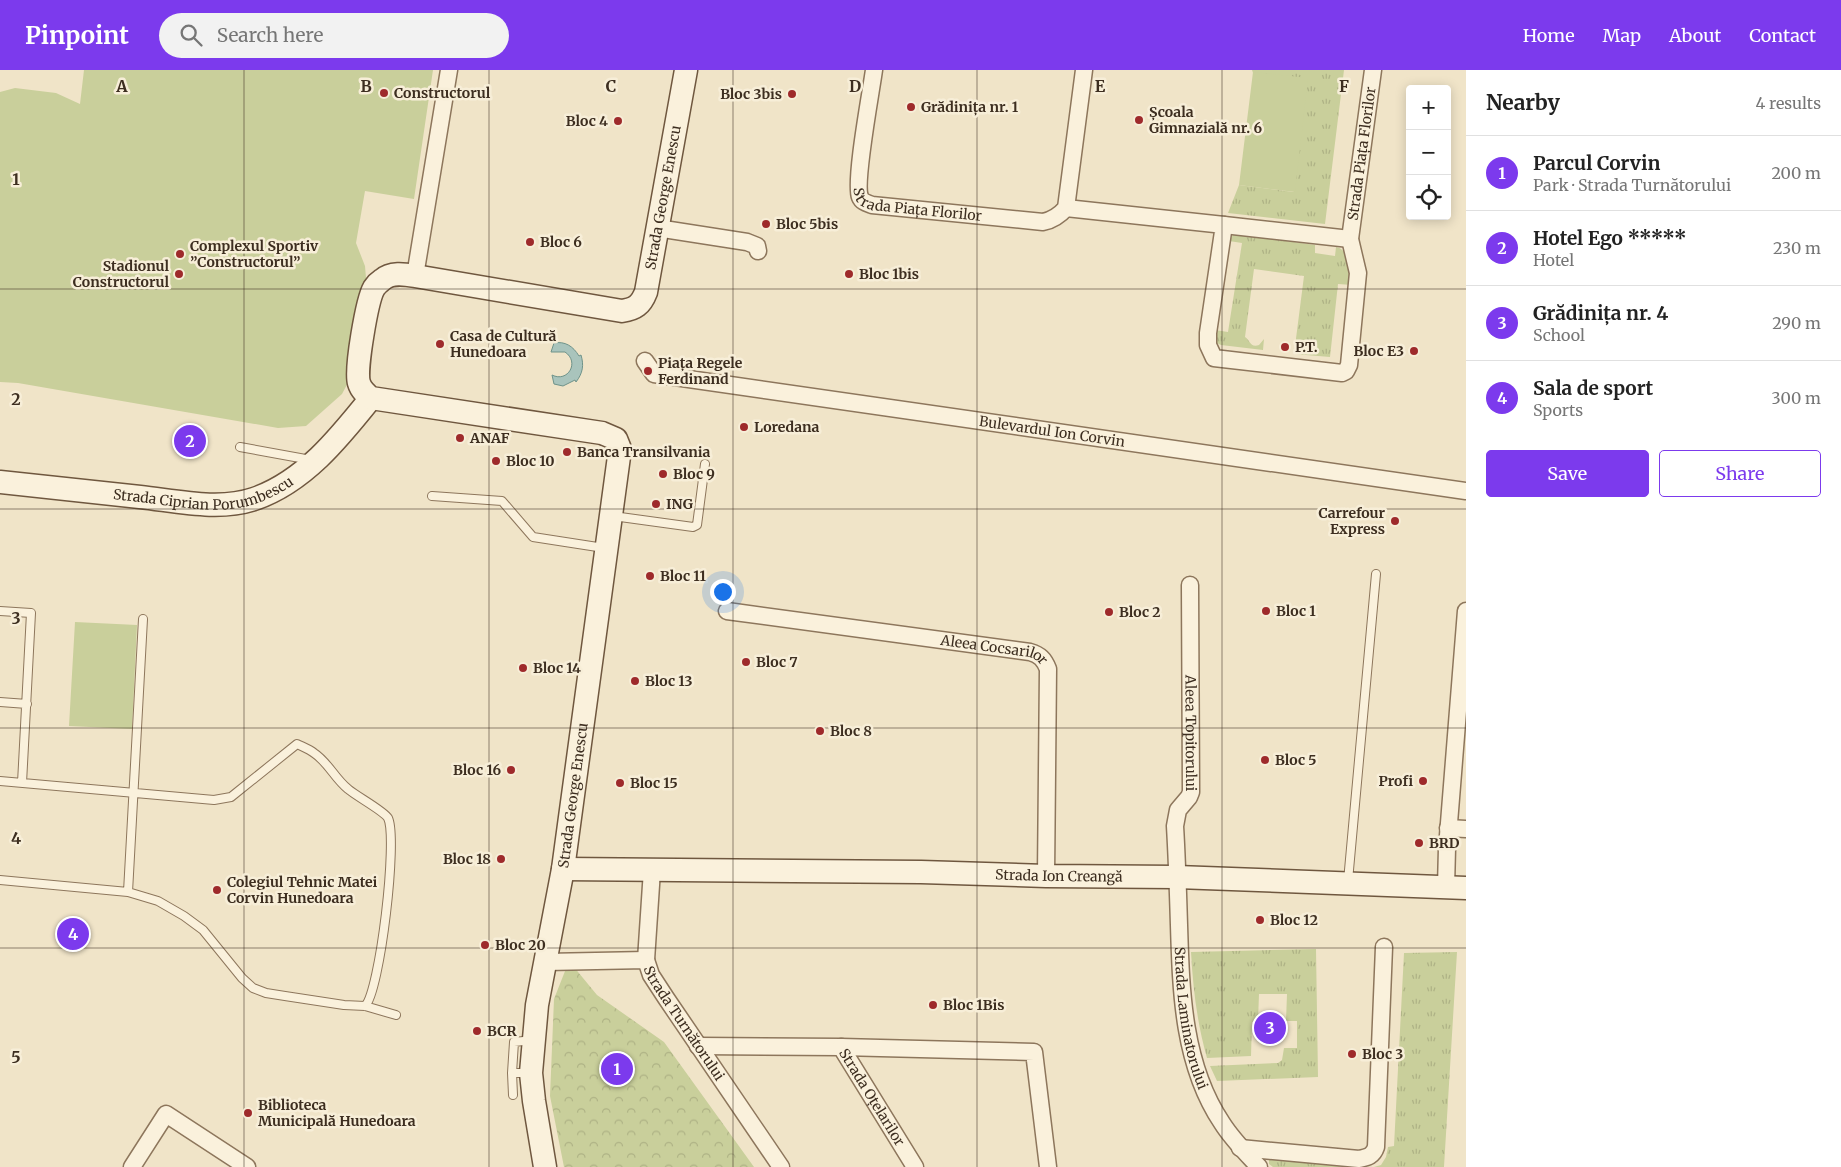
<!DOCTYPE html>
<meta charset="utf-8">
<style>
body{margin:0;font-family:Merriweather,serif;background:#f2f2f2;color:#222}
.controls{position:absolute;right:15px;top:15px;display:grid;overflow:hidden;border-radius:5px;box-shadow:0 2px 12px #0003}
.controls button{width:45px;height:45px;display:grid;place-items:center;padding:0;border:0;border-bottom:1px solid #e0e0e0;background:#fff;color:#222;font:25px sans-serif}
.you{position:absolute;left:722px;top:521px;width:18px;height:18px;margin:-12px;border:4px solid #fff;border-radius:50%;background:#1a73e8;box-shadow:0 0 0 8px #1a73e833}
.badge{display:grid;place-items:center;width:32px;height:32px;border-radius:50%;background:#7c3aed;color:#fff;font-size:16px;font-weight:700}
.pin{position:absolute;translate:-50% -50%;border:2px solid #fff;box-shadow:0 1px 5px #0006}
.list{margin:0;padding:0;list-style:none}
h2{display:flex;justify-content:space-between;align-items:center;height:65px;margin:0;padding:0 20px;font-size:21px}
h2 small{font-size:16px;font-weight:400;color:#767676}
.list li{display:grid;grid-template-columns:32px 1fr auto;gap:15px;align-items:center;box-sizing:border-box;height:75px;padding:0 20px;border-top:1px solid #e0e0e0}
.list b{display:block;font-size:19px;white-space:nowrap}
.list p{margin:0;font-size:16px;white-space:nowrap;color:#767676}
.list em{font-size:16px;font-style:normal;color:#767676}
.actions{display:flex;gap:10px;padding:15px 20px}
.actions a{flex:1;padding:11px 0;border:1px solid #7c3aed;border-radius:5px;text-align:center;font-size:18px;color:#7c3aed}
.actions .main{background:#7c3aed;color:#fff}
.icon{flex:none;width:28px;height:28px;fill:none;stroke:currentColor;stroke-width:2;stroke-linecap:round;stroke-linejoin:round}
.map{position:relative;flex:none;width:1466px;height:1097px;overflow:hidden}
header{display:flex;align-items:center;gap:30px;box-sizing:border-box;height:70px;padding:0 25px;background:#7c3aed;color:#fff}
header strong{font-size:24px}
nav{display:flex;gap:28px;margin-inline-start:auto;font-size:18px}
.search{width:350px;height:45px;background:#f2f2f2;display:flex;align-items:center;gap:12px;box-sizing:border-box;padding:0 18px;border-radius:28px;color:#767676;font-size:19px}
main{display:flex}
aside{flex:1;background:#fff}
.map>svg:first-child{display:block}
.grass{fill:url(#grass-tufts)}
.park{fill:url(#park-crowns)}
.pitch{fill:#c9cf9b}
.water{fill:#a9c4bc;stroke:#6f938a}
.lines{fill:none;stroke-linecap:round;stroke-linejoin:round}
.lane-casing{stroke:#8d765c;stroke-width:10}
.street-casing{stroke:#8d765c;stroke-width:19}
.secondary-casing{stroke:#6f573f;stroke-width:25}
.lane{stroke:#faf1dc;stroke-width:8}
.street{stroke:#faf1dc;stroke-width:16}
.secondary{stroke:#faf1dc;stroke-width:22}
.grid{fill:none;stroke:#3d2e20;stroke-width:1;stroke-opacity:0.55}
.poi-dot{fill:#9e2a2b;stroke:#f7eed8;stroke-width:2}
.labels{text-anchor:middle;stroke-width:5;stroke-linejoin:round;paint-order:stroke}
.poi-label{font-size:14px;font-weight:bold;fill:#3d2e20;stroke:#f7eed8;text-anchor:start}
.street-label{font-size:14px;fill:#3d2e20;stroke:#f7eed8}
.grid-label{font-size:16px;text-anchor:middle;font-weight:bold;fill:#3d2e20;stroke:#f7eed8;stroke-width:5;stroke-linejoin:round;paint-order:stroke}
</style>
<header>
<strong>Pinpoint</strong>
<div class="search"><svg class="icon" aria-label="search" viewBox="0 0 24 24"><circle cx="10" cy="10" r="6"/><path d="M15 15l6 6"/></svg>Search here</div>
<nav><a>Home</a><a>Map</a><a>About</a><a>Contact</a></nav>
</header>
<main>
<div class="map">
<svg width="1466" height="1097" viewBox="0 0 1466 1097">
<defs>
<pattern id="grass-tufts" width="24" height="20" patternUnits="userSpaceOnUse" patternTransform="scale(1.25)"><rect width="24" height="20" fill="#c9cf9b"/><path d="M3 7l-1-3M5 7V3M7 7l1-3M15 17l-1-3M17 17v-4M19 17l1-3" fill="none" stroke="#aeb285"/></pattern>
<pattern id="park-crowns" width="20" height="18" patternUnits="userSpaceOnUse" patternTransform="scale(1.25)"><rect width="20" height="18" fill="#c9cf9b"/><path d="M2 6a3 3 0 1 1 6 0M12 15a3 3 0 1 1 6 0" fill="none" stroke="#aeb285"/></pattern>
</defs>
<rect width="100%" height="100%" fill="#f0e4c8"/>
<path class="grass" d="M 1252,0 L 1344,0 L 1325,154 L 1228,143 L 1239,115 L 1294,122 Z
M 1233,165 L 1242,165 L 1315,175 L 1315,183 L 1335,186 L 1336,177 C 1341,178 1344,181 1347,185 L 1352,215 L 1338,214 L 1330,287 L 1294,284 L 1304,206 L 1254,199 L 1245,267 C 1250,270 1250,278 1259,275 L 1264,269 L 1263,280 L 1221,275 L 1215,272 L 1215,260 L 1228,262 L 1242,173 L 1229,171 Z
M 1316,879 L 1318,1007 L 1217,1011 L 1210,996 L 1278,993 L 1282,990 L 1284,978 L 1297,978 L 1297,951 L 1286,951 L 1287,924 L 1259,924 L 1258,951 L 1252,952 L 1251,986 L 1207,988 C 1197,953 1193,918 1191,882 Z
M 1457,882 L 1444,1097 L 1374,1097 L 1381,1095 L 1386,1087 L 1388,1077 L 1394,1076 L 1404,883 Z
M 1271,1087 L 1373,1097 L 1273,1097 L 1269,1094 L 1269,1088 Z"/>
<path class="park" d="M 569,891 L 597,925 L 664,972 L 754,1097 L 564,1097 L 550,1026 L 554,929 Z"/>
<path class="pitch" d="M 84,0 L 433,0 L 414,129 L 365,121 L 356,173 L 365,196 L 367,220 L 351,307 L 342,324 L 306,356 L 278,358 L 18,313 L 0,312 L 0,22 L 15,18 L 56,23 L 80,34 Z
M 1253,2 L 1308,8 L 1295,122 L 1239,115 Z
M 75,552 L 137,555 L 132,659 L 69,656 Z"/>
<path class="water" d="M 554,273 C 565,271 573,276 579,286 L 581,285 C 584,295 583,303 576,312 L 575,310 L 563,316 L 554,314 L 552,305 C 568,313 580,292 565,282 L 551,282 Z"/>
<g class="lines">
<g class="lane-casing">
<path id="lane" d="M 240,377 L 311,390
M 432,426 L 502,431 L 533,467 L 604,478
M 613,446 L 693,457 L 697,455 L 705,394
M 0,541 L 31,543 L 22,713
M 0,632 L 27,634
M 0,711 L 214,730 L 231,727 L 297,674 C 303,677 309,679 314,683 C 328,692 335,709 348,719 C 356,726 384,741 388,748 C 398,768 380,922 365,936
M 0,810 L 128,822 L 158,831 L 184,846 L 203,860 L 242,908 L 253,918 L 266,923 L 285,926 L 344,935 L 365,936 L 396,945
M 1348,811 L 1376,504
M 128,822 L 143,549
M 512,1003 L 514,972 L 533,970
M 513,1025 L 512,1003 L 529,1003"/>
</g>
<g class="street-casing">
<g id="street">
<path id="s1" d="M 874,0 C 871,22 854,112 860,127 C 862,132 867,133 872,135 L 1043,152 C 1053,150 1059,146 1066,138 L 1084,0"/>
<path id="s2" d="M 1066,138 L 1224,155 L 1208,263 L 1208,275 L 1214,288 L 1342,303 L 1346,301 L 1349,295 L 1358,203 L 1350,169 L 1373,0"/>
<path d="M 1224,155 L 1350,169"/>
<path d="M 657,158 L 747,172 L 757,176 L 758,181"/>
<path d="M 415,206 L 449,0"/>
<path id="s3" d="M 645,291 L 654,304 L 1466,421"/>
<path id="s4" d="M 1190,515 L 1191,722 L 1189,727 L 1178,740 L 1175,756 C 1177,789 1178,822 1179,855 C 1181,922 1183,995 1222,1053 C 1232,1069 1246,1083 1259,1097"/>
<path id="s5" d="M 727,541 L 1030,582 C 1040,585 1044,589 1048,599 L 1046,806"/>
<path d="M 1448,758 L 1466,759"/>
<path d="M 1446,817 L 1447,778 L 1466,541"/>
<path d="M 646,890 L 652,800"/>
<path id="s6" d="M 546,892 L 646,890 L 651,905 L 666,928 L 781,1097"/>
<path id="s7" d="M 698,976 L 841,977 L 915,1097"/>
<path d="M 841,977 L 1034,982 L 1048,1097"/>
<path d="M 1240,1078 L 1359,1089 C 1368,1087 1373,1086 1376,1077 L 1384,877"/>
<path d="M 132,1097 L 166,1044 L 247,1097"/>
</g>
</g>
<g class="secondary-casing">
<g id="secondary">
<path id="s8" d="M 0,412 C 47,417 94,422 140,427 C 177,431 219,441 254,429 C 304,412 339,368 371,328"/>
<path id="s9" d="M 563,799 L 921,802 L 1046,806 L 1177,807 L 1466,818"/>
<path id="s10" d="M 545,1097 L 534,1031 L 531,1003 L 537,935 L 563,799 L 620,379 L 616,369 L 602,363 L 371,328 C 366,324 361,320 359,313 C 355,300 367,230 374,218 C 376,215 379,212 382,210 C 391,202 404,204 415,206 L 622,241 C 635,239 641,235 646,222 L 686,0"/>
</g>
</g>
<use href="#lane" class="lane"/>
<use href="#street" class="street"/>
<use href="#secondary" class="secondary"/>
</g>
<path class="grid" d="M 244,0 L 244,1097M 489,0 L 489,1097M 733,0 L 733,1097M 977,0 L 977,1097M 1222,0 L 1222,1097M 0,219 L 1466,219M 0,439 L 1466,439M 0,658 L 1466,658M 0,878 L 1466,878"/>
<g class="poi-dot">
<circle cx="384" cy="23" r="5"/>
<circle cx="792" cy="24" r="5"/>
<circle cx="911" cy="37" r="5"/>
<circle cx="1139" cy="50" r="5"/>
<circle cx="618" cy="51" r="5"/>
<circle cx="766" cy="154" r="5"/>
<circle cx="530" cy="172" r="5"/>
<circle cx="180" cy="184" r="5"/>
<circle cx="179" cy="204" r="5"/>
<circle cx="849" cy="204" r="5"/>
<circle cx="440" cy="274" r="5"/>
<circle cx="1285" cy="277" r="5"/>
<circle cx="1414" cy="281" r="5"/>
<circle cx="648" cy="301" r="5"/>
<circle cx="744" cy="357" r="5"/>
<circle cx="460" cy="368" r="5"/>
<circle cx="567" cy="382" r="5"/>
<circle cx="496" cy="391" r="5"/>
<circle cx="663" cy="404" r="5"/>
<circle cx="656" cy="434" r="5"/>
<circle cx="1395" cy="451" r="5"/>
<circle cx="650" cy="506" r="5"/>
<circle cx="1266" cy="541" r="5"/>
<circle cx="1109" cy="542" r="5"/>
<circle cx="746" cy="592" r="5"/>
<circle cx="523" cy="598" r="5"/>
<circle cx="635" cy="611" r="5"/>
<circle cx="820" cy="661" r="5"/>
<circle cx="1265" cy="690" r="5"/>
<circle cx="511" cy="700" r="5"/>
<circle cx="1423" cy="711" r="5"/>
<circle cx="620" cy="713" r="5"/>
<circle cx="1419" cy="773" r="5"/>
<circle cx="501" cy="789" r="5"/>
<circle cx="217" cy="820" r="5"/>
<circle cx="1260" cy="850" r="5"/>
<circle cx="485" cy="875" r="5"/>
<circle cx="933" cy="935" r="5"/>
<circle cx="477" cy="961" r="5"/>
<circle cx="1352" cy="984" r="5"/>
<circle cx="248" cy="1043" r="5"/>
</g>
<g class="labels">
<g class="poi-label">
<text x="394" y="28">Constructorul</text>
<text x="782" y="29" text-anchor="end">Bloc 3bis</text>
<text x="921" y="42">Grădinița nr. 1</text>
<text x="1149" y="47">Școala<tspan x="1149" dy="16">Gimnazială nr. 6</tspan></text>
<text x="608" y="56" text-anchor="end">Bloc 4</text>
<text x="776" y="159">Bloc 5bis</text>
<text x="540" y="177">Bloc 6</text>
<text x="190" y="181">Complexul Sportiv<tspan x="190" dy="16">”Constructorul”</tspan></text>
<text x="169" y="201" text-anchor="end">Stadionul<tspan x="169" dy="16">Constructorul</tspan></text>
<text x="859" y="209">Bloc 1bis</text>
<text x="450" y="271">Casa de Cultură<tspan x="450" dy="16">Hunedoara</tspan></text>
<text x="1295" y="282">P.T.</text>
<text x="1404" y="286" text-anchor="end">Bloc E3</text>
<text x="658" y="298">Piața Regele<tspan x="658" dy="16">Ferdinand</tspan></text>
<text x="754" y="362">Loredana</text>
<text x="470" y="373">ANAF</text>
<text x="577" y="387">Banca Transilvania</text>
<text x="506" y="396">Bloc 10</text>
<text x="673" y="409">Bloc 9</text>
<text x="666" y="439">ING</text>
<text x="1385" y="448" text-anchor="end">Carrefour<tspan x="1385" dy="16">Express</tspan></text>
<text x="660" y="511">Bloc 11</text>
<text x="1276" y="546">Bloc 1</text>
<text x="1119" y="547">Bloc 2</text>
<text x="756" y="597">Bloc 7</text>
<text x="533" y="603">Bloc 14</text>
<text x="645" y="616">Bloc 13</text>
<text x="830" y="666">Bloc 8</text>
<text x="1275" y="695">Bloc 5</text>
<text x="501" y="705" text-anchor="end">Bloc 16</text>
<text x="1413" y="716" text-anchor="end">Profi</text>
<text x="630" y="718">Bloc 15</text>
<text x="1429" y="778">BRD</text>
<text x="491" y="794" text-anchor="end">Bloc 18</text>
<text x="227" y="817">Colegiul Tehnic Matei<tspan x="227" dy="16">Corvin Hunedoara</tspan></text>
<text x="1270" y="855">Bloc 12</text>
<text x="495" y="880">Bloc 20</text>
<text x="943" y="940">Bloc 1Bis</text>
<text x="487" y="966">BCR</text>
<text x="1362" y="989">Bloc 3</text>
<text x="258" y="1040">Biblioteca<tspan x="258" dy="16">Municipală Hunedoara</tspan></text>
</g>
<g class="street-label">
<text dy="5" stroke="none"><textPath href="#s2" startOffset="648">Strada Piața Florilor</textPath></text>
<text dy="5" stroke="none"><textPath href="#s10" startOffset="1486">Strada George Enescu</textPath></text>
<text dy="5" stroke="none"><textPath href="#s1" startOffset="186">Strada Piața Florilor</textPath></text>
<text dy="5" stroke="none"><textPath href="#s3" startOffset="418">Bulevardul Ion Corvin</textPath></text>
<text dy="5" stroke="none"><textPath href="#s8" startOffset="206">Strada Ciprian Porumbescu</textPath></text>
<text dy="5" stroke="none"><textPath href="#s5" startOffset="270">Aleea Cocsarilor</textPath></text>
<text dy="5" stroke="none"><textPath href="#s4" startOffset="148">Aleea Topitorului</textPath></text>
<text dy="5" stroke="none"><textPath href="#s10" startOffset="376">Strada George Enescu</textPath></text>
<text dy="5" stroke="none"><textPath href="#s9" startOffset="496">Strada Ion Creangă</textPath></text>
<text dy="5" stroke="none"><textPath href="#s4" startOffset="439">Strada Laminatorului</textPath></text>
<text dy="5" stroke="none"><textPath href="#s6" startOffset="174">Strada Turnătorului</textPath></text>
<text dy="5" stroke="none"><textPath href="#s7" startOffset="202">Strada Oțelarilor</textPath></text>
</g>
</g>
<g class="grid-label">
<text x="122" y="22">A</text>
<text x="366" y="22">B</text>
<text x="611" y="22">C</text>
<text x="855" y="22">D</text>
<text x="1100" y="22">E</text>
<text x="1344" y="22">F</text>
<text x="16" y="115">1</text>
<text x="16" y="335">2</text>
<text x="16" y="554">3</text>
<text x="16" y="774">4</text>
<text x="16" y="993">5</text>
</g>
</svg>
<div class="controls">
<button>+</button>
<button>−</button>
<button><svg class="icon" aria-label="locate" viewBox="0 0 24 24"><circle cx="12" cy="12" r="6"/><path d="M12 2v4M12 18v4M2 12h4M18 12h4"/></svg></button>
</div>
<div class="you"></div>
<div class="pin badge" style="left:617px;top:999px">1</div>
<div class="pin badge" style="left:190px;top:371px">2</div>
<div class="pin badge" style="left:1270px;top:958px">3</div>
<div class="pin badge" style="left:73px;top:864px">4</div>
</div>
<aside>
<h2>Nearby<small>4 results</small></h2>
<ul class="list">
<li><span class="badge">1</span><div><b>Parcul Corvin</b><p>Park · Strada Turnătorului</p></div><em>200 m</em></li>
<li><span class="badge">2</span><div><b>Hotel Ego *****</b><p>Hotel</p></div><em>230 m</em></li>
<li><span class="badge">3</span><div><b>Grădinița nr. 4</b><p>School</p></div><em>290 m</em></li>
<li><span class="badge">4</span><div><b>Sala de sport</b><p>Sports</p></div><em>300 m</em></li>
</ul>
<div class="actions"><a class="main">Save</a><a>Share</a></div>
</aside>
</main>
